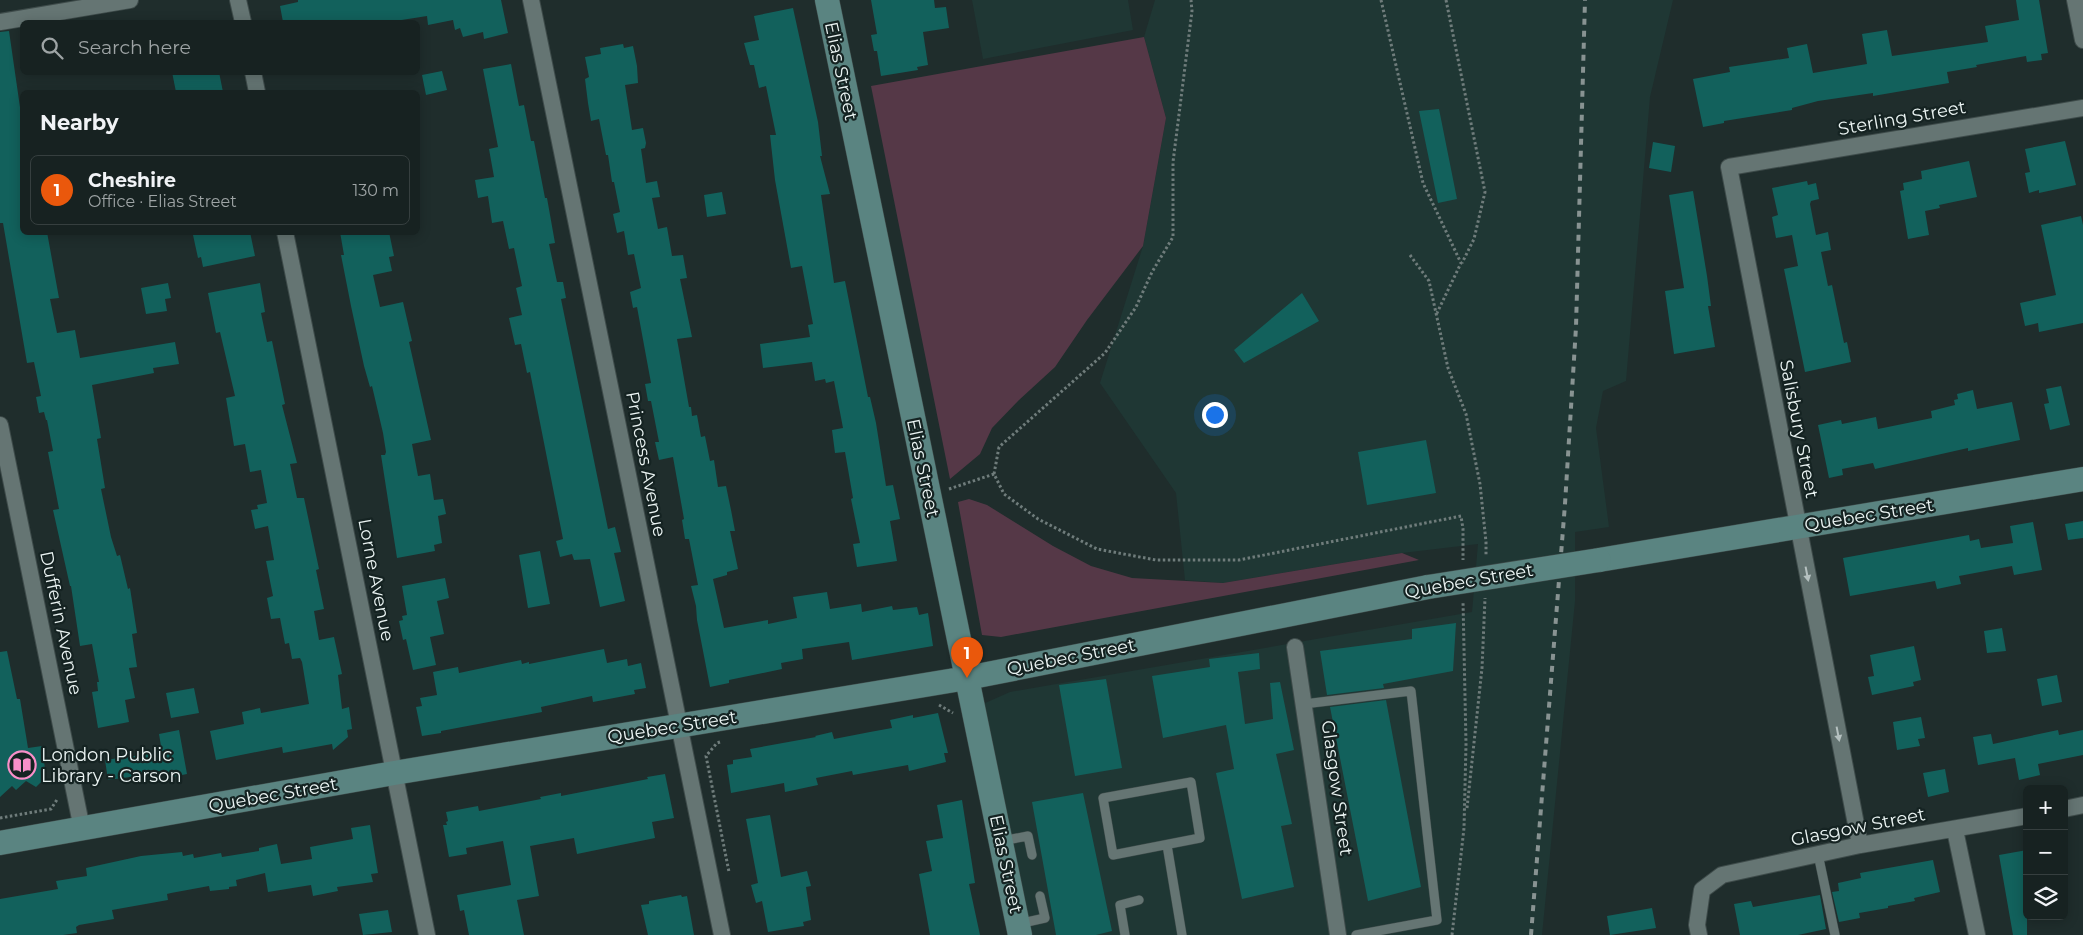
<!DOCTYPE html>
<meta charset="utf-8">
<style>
body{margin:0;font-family:Montserrat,sans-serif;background:#242f2e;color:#f1f3f6}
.controls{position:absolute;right:15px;bottom:15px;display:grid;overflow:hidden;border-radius:8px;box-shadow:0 2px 12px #0003}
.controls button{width:45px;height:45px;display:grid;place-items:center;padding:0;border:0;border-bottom:1px solid #363f3f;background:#172221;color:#f1f3f6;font:25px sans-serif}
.you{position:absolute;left:1214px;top:414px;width:18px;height:18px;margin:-12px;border:4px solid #fff;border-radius:50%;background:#1a73e8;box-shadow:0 0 0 8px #1a73e833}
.badge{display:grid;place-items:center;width:32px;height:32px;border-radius:50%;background:#ea580c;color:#fff;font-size:16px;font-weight:700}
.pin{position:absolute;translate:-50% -41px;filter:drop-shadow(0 1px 2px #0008)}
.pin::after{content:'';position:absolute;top:26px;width:18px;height:15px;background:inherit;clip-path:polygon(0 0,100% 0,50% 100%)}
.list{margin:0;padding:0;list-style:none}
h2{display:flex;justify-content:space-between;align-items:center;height:65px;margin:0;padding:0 20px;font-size:21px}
h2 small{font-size:16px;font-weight:400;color:#9ea4a5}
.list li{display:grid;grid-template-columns:32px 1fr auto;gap:15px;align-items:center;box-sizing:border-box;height:70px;margin:0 10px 10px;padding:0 10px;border:1px solid #363f3f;border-radius:8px}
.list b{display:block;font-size:19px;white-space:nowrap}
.list p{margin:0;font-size:16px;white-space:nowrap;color:#9ea4a5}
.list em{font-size:16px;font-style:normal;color:#9ea4a5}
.icon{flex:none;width:28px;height:28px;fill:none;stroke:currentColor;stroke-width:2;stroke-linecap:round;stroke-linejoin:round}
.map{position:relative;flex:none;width:2083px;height:935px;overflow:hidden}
.search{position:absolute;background:#172221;box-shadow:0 2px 12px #0003;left:20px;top:20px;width:400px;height:55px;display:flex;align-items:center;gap:12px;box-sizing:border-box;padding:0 18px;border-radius:8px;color:#9ea4a5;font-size:19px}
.panel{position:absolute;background:#172221;box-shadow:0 2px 12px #0003;left:20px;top:90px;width:400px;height:145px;border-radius:8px}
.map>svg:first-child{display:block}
.built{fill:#1f3734}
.green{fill:#553847}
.building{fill:#12615c}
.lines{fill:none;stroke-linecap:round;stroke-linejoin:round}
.lane-casing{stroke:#3e4b4a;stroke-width:10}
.street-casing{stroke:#3e4b4a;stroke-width:18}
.secondary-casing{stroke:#3e4b4a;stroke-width:25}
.path{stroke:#6f7c7b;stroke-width:3;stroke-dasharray:2.5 2.5;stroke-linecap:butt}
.lane{stroke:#657573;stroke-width:9}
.street{stroke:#657573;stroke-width:16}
.secondary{stroke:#5a8481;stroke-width:24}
.rail{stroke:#889392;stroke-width:4;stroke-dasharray:6 6;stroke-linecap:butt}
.secondary-bridge-casing{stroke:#3e4b4a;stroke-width:25;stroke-linecap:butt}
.secondary-bridge{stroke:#5a8481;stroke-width:24}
.oneway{fill:#b5c1c0}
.labels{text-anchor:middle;stroke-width:4.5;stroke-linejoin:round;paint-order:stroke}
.street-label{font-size:18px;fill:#ebf4f3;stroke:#152322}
.poi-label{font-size:18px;fill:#ebf4f3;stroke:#152322;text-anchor:start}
</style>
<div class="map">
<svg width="2083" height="935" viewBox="0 0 2083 935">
<rect width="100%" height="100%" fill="#1f2d2c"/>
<path class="built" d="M 972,0 L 1128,0 L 1133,30 L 983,59 Z
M 1155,0 L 1673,0 L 1650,97 L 1626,381 L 1603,391 L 1596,428 L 1609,527 L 1575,532 L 1575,601 L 1542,935 L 1009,935 L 965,712 L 1010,692 L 1472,612 L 1478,544 L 1402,553 L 1223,583 L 1185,580 L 1176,493 L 1100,383 L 1143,246 L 1166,118 L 1144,37 Z"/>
<path class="green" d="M 1144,37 L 1166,118 L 1143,246 L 1087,320 L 1055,367 L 1019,400 L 992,428 L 980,454 L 950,479 L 871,86 Z
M 969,499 L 987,505 L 1053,546 L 1091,566 L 1132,578 L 1223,583 L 1402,553 L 1419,560 L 1001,637 L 982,635 L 958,502 Z"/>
<path class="building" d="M 298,0 L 501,0 L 508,33 L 484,39 L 483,32 L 463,37 L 460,28 L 455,30 L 453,20 L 428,25 L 427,16 L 389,22 L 341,22 L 340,20 L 326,22 L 283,22 L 280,6 L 298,2 Z
M 871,0 L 934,0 L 935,8 L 946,7 L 949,28 L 923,32 L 928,65 L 917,67 L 918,70 L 881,76 L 877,51 L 874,51 L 871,35 L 877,34 Z
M 2016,0 L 2039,0 L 2048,53 L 2041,54 L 2042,60 L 2027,62 L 2026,56 L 1976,65 L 1977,67 L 1947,72 L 1949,83 L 1873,96 L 1873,93 L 1818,101 L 1792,108 L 1792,110 L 1724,121 L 1724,123 L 1703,127 L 1693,79 L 1730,72 L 1729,67 L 1789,58 L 1787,48 L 1807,44 L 1813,73 L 1867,64 L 1862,34 L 1887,30 L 1892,56 L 1988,42 L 1985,26 L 2019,20 Z
M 793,8 L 818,122 L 822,156 L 820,156 L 830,194 L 821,195 L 834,283 L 845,281 L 868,397 L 870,397 L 876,423 L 886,486 L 893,485 L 900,519 L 890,521 L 897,561 L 857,567 L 853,544 L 860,543 L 851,499 L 853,498 L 845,452 L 835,453 L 832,430 L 843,428 L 834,381 L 826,383 L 825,379 L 815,381 L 812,362 L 763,368 L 760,344 L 810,337 L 808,325 L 813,324 L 802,266 L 791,268 L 775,180 L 770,135 L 776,135 L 766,86 L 759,88 L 754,65 L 750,65 L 744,43 L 759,40 L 754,16 Z
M 9,31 L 22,121 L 22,232 L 47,232 L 59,298 L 50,299 L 57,333 L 75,330 L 80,358 L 175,342 L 179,364 L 153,368 L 154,373 L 92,385 L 101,438 L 97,439 L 105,488 L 101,489 L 111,537 L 117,556 L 120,555 L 128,589 L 130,588 L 137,633 L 132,634 L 137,667 L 129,668 L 135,698 L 125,700 L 129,722 L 98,728 L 92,692 L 98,691 L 97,682 L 99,682 L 92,644 L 80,646 L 71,586 L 70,586 L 53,510 L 59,509 L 48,452 L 53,451 L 47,420 L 46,420 L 44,412 L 39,413 L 36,397 L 41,396 L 34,362 L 27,363 L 3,223 L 0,223 L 0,32 Z
M 623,44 L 624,48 L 633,46 L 637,66 L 638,83 L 625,85 L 632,130 L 643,128 L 646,143 L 645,148 L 641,149 L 646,183 L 657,181 L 660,197 L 652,198 L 658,229 L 667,227 L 672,256 L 683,255 L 687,278 L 680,279 L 692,337 L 677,339 L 689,407 L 691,407 L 692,416 L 697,415 L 701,437 L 705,436 L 710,461 L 714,460 L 718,487 L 726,486 L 731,510 L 735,531 L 730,531 L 738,569 L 727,572 L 727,575 L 713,579 L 724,628 L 768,620 L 768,624 L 797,618 L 793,597 L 827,592 L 830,609 L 861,604 L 862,612 L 892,606 L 893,610 L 917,607 L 919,615 L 928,613 L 933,646 L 852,660 L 849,642 L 802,649 L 803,659 L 781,663 L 782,669 L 729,680 L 729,683 L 710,687 L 697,620 L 696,606 L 691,586 L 698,585 L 689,539 L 685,539 L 682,520 L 684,519 L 673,457 L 659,460 L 655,442 L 659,442 L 651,401 L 648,401 L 645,384 L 651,383 L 637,307 L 633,308 L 630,292 L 641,288 L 634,254 L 628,255 L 624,231 L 617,233 L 613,214 L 620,212 L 614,182 L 612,182 L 608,155 L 606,155 L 599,119 L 591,121 L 588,103 L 585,79 L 589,77 L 585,57 L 601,54 L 600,48 Z
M 511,64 L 519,106 L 524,105 L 531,141 L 534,141 L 545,198 L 547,198 L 555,243 L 549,244 L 557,282 L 563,282 L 566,298 L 561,299 L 608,529 L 615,527 L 621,552 L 614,553 L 625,601 L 600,607 L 590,559 L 574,560 L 572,554 L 560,557 L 556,541 L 563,539 L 530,372 L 527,373 L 521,344 L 515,345 L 509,318 L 522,315 L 516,288 L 522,286 L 514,248 L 509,249 L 503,221 L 492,223 L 488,196 L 478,198 L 475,180 L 494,177 L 489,149 L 498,147 L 483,69 Z
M 442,71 L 447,90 L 426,95 L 422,75 Z
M 172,72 L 219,72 L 223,92 L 176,92 Z
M 1439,109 L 1457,199 L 1438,203 L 1419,111 Z
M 2065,141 L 2076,185 L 2039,193 L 2039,190 L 2029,193 L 2025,173 L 2030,172 L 2025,149 Z
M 1653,142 L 1675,146 L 1671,172 L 1649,168 Z
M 1969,161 L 1977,197 L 1939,205 L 1940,208 L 1925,211 L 1929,235 L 1908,239 L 1900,191 L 1904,190 L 1903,183 L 1922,179 L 1921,171 Z
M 1807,181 L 1808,185 L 1816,183 L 1819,199 L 1811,201 L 1810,204 L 1816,235 L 1828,232 L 1831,250 L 1821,252 L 1828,286 L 1832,285 L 1844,343 L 1847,342 L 1851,362 L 1805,372 L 1784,269 L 1798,266 L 1792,235 L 1776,238 L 1772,217 L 1778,215 L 1772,188 Z
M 1693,191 L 1707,276 L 1711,306 L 1708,306 L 1715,347 L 1674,354 L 1665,291 L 1684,288 L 1669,195 Z
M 722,192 L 726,214 L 707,217 L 704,195 Z
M 2081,216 L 2083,225 L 2083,323 L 2039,332 L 2038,323 L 2025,326 L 2020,303 L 2056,295 L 2041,225 Z
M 207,232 L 250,232 L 255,256 L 203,267 L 201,257 L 198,258 L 193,235 Z
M 340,232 L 389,232 L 394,256 L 389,257 L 392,271 L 373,275 L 380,307 L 403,302 L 412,341 L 409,342 L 431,440 L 412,444 L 418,476 L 430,474 L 434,500 L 443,499 L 446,514 L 438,516 L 442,543 L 434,545 L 435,551 L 397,558 L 381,455 L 385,455 L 386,452 L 383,433 L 372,386 L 370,387 L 364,366 L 351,306 L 341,255 L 344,255 Z
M 168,283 L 171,298 L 165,299 L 167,311 L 146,314 L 141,288 Z
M 260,283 L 265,312 L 261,313 L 267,342 L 272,341 L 285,404 L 282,405 L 297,463 L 290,464 L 297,498 L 304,498 L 319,569 L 316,570 L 324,609 L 314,611 L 319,640 L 334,637 L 342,674 L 338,675 L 342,709 L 349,707 L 352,729 L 347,730 L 348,737 L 333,750 L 332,744 L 283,753 L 282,747 L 216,760 L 210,731 L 244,724 L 242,712 L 260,708 L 261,713 L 309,704 L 302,662 L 300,658 L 292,659 L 289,643 L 285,644 L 280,618 L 271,619 L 267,598 L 273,596 L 266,561 L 274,560 L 268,526 L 255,529 L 251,510 L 258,509 L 257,505 L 267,503 L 261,470 L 250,472 L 245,444 L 234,446 L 226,398 L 235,396 L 220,332 L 216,333 L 208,293 Z
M 1302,293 L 1319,321 L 1244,363 L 1234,350 Z
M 2061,386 L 2070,425 L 2050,430 L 2044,404 L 2049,403 L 2046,389 Z
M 1973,390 L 1977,409 L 2012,402 L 2020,440 L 1968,451 L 1968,448 L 1875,469 L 1873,463 L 1842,469 L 1843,475 L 1829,478 L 1818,425 L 1841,420 L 1842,424 L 1876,417 L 1878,429 L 1932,418 L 1931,411 L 1955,405 L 1954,400 L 1958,399 L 1957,394 Z
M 1426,440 L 1436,493 L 1367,505 L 1358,452 Z
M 2083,521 L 2083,538 L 2068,540 L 2065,524 Z
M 2033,522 L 2042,570 L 2014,575 L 2012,566 L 1959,576 L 1961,584 L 1937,589 L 1935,581 L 1850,596 L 1843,558 L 1969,535 L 1970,541 L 1979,539 L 1981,548 L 2013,543 L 2010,526 Z
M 540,551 L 550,604 L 528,608 L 519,555 Z
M 445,578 L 449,598 L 437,601 L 444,634 L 430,637 L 436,665 L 413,670 L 406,639 L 403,640 L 399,621 L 403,620 L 402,616 L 407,615 L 402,586 Z
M 1456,623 L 1453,671 L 1383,684 L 1384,688 L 1327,695 L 1320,651 L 1412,639 L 1412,629 Z
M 2002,628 L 2006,651 L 1987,653 L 1984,631 Z
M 1914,646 L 1921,680 L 1913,682 L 1914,686 L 1872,695 L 1868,677 L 1874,676 L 1870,655 Z
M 604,649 L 607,663 L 627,659 L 628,666 L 641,663 L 646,688 L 634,690 L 635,694 L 593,702 L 592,696 L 541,707 L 542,712 L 441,731 L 441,733 L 422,736 L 416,707 L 422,706 L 420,698 L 437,695 L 433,672 L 458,667 L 459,673 L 521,660 L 522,664 L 529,662 L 529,664 Z
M 7,651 L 17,699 L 20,699 L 28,748 L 42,746 L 46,777 L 36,787 L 26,781 L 16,790 L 12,786 L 0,797 L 0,652 Z
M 1259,653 L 1260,669 L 1238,672 L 1245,724 L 1273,719 L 1270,683 L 1280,682 L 1294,750 L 1276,754 L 1292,824 L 1281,826 L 1294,887 L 1242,899 L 1216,773 L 1234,769 L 1226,725 L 1163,738 L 1152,676 L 1210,667 L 1209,659 Z
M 2057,675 L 2062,702 L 2042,706 L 2037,679 Z
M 1106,679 L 1122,768 L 1075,776 L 1059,685 Z
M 194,688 L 199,713 L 171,718 L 166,693 Z
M 1386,700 L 1421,887 L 1368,901 L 1330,707 Z
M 938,713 L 948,753 L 944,753 L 946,762 L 909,771 L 908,765 L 853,775 L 852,771 L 816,778 L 818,785 L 785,792 L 784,783 L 731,793 L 727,765 L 733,764 L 733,760 L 752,757 L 750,749 L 816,737 L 815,736 L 832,732 L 834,739 L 870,732 L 892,728 L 890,720 L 913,715 L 913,718 Z
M 1921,717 L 1925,738 L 1918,739 L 1920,746 L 1897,750 L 1893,722 Z
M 179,730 L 187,774 L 167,778 L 166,772 L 108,780 L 105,760 L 162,752 L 159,734 Z
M 2058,730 L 2059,735 L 2083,730 L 2083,755 L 2038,764 L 2040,775 L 2019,780 L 2015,758 L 1978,765 L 1973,737 L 1991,734 L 1993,744 Z
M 1945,769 L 1949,792 L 1928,797 L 1923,773 Z
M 665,774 L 674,818 L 652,822 L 655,838 L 577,854 L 574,838 L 530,846 L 539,896 L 517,900 L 524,935 L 469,935 L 464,910 L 460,911 L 457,895 L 511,885 L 503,841 L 466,848 L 467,854 L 449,857 L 443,825 L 447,825 L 446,822 L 448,821 L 446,812 L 478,806 L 479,811 L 541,799 L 540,797 L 561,793 L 561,796 L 648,779 L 647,777 Z
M 1083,793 L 1112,931 L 1096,935 L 1056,935 L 1032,802 Z
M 962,800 L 975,883 L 969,884 L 980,935 L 930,935 L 919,874 L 932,871 L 926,841 L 943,838 L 937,805 Z
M 770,815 L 781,877 L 807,871 L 811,886 L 806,887 L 811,920 L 803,922 L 804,926 L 768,932 L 762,901 L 756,903 L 751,885 L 758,883 L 746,819 Z
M 370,825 L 378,873 L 371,874 L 373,882 L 337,887 L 338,891 L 313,896 L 311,885 L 268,892 L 265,873 L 236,880 L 237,886 L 229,887 L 229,889 L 210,891 L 209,886 L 171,893 L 167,894 L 168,900 L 112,910 L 114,919 L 79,925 L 76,927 L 77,933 L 63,935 L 0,935 L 0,899 L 58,889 L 56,881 L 87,876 L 86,868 L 141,856 L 182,852 L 183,856 L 193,854 L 194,858 L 221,853 L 222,857 L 259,851 L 259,848 L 277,844 L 281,864 L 312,859 L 310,847 L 353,839 L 351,828 Z
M 2027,850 L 2027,935 L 2013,935 L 1999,855 Z
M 1933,860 L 1940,892 L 1914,898 L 1915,901 L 1888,906 L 1888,908 L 1859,913 L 1860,918 L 1839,922 L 1832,892 L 1839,891 L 1838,883 L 1861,878 L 1860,873 Z
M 681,895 L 682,897 L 687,896 L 694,935 L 648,935 L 641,905 L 649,904 L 649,901 Z
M 1820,895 L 1826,929 L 1798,935 L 1740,935 L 1734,904 L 1751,901 L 1753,907 Z
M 1652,908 L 1656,928 L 1610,935 L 1607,916 Z
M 388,910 L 392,932 L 363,935 L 359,914 Z"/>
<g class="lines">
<g class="lane-casing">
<path id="lane" d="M 1304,704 L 1411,691 L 1437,920 L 1356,935
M 1191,782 L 1200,838 L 1113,855 L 1103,798 Z
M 1001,841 L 1028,836 L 1032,855
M 1167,845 L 1182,935
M 1818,854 L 1835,935
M 1018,924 L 1045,918 L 1040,896
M 1125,935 L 1120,905 L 1139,900"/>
</g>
<g class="street-casing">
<path id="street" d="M 238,0 L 243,22
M 531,0 L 722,935
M 2075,0 L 2083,40
M 0,22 L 130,0
M 253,72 L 257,92
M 285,232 L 427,935
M 0,425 L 82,829
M 1295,647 L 1338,935
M 2064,809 L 2083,805
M 1955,830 L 1977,935
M 1860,845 L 1729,167 L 2083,108
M 1699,935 L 1697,925 L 1702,890 L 1722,875 L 1860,845 L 2027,816"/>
</g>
<g class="secondary-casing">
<path id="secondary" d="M 827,0 L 1020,935
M 1599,560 L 2083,479
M 0,843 L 394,773 L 967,678 L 1428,587"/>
</g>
<path class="path" d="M 1381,0 L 1423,183 L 1461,263 L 1437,313
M 1446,0 L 1485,192 L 1474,239 L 1462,263
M 1410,255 L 1429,281 L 1448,368 L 1466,414 L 1480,484 L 1486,542 L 1486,556
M 994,474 L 999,447 L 1105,353 L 1136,307 L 1152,272 L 1173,237 L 1173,162 L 1192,11 L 1191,0
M 949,489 L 994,474 L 1004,494 L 1038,519 L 1097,549 L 1156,560 L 1239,560 L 1461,516 L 1463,529 L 1463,560
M 939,705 L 953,713
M 720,742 L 717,743 L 706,756 L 729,872
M 1467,808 L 1482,668 L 1485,598
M 0,818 L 51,809 L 58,798
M 1452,935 L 1464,828 L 1466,744 L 1463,601"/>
<use href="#lane" class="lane"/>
<use href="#street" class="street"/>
<use href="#secondary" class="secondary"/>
<path class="rail" d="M 1531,935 L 1565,504 L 1576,327 L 1585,0"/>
<g class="secondary-bridge-casing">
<path id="secondary-bridge" d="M 1428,587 L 1599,560"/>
</g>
<use href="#secondary-bridge" class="secondary-bridge"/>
</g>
<defs><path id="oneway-solid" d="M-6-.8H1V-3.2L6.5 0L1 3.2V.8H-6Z" transform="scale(1.25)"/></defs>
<g class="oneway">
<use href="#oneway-solid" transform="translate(1807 574) rotate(79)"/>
<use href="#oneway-solid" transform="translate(1838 734) rotate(79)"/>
</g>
<defs>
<g id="library-ring" transform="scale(1.4375)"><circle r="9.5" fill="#152322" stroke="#f98fc9" stroke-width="1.5"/><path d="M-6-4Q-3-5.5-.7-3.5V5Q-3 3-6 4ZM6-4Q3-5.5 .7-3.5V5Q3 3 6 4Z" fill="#f98fc9"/></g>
</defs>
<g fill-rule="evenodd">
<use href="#library-ring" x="22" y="765"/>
</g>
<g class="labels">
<g class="street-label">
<text transform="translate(841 71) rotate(78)" y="6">Elias Street</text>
<text transform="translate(1902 118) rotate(-10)" y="6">Sterling Street</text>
<text transform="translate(1799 429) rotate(79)" y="6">Salisbury Street</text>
<text transform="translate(646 464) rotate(79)" y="6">Princess Avenue</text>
<text transform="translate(923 468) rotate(78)" y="6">Elias Street</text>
<text transform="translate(1869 515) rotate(-9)" y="6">Quebec Street</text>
<text transform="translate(376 580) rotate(79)" y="6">Lorne Avenue</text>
<text transform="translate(1469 581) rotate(-10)" y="6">Quebec Street</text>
<text transform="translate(61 623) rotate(78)" y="6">Dufferin Avenue</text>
<text transform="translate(1071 657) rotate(-11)" y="6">Quebec Street</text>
<text transform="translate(672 727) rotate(-9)" y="6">Quebec Street</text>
<text transform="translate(1337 788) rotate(82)" y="6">Glasgow Street</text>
<text transform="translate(273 795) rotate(-10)" y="6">Quebec Street</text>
<text transform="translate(1858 827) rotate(-11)" y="6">Glasgow Street</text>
<text transform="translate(1006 864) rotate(78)" y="6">Elias Street</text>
</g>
<g class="poi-label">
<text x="41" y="761">London Public<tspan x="41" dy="21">Library - Carson</tspan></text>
</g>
</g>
</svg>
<div class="controls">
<button>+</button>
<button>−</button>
<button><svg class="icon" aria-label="layers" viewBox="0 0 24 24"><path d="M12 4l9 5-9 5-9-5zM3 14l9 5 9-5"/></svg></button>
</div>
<div class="you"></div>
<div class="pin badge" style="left:967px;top:678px">1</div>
<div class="search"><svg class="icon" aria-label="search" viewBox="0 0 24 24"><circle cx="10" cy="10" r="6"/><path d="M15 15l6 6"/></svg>Search here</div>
<section class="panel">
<h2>Nearby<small></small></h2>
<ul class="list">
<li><span class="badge">1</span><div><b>Cheshire</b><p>Office · Elias Street</p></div><em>130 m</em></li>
</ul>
</section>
</div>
